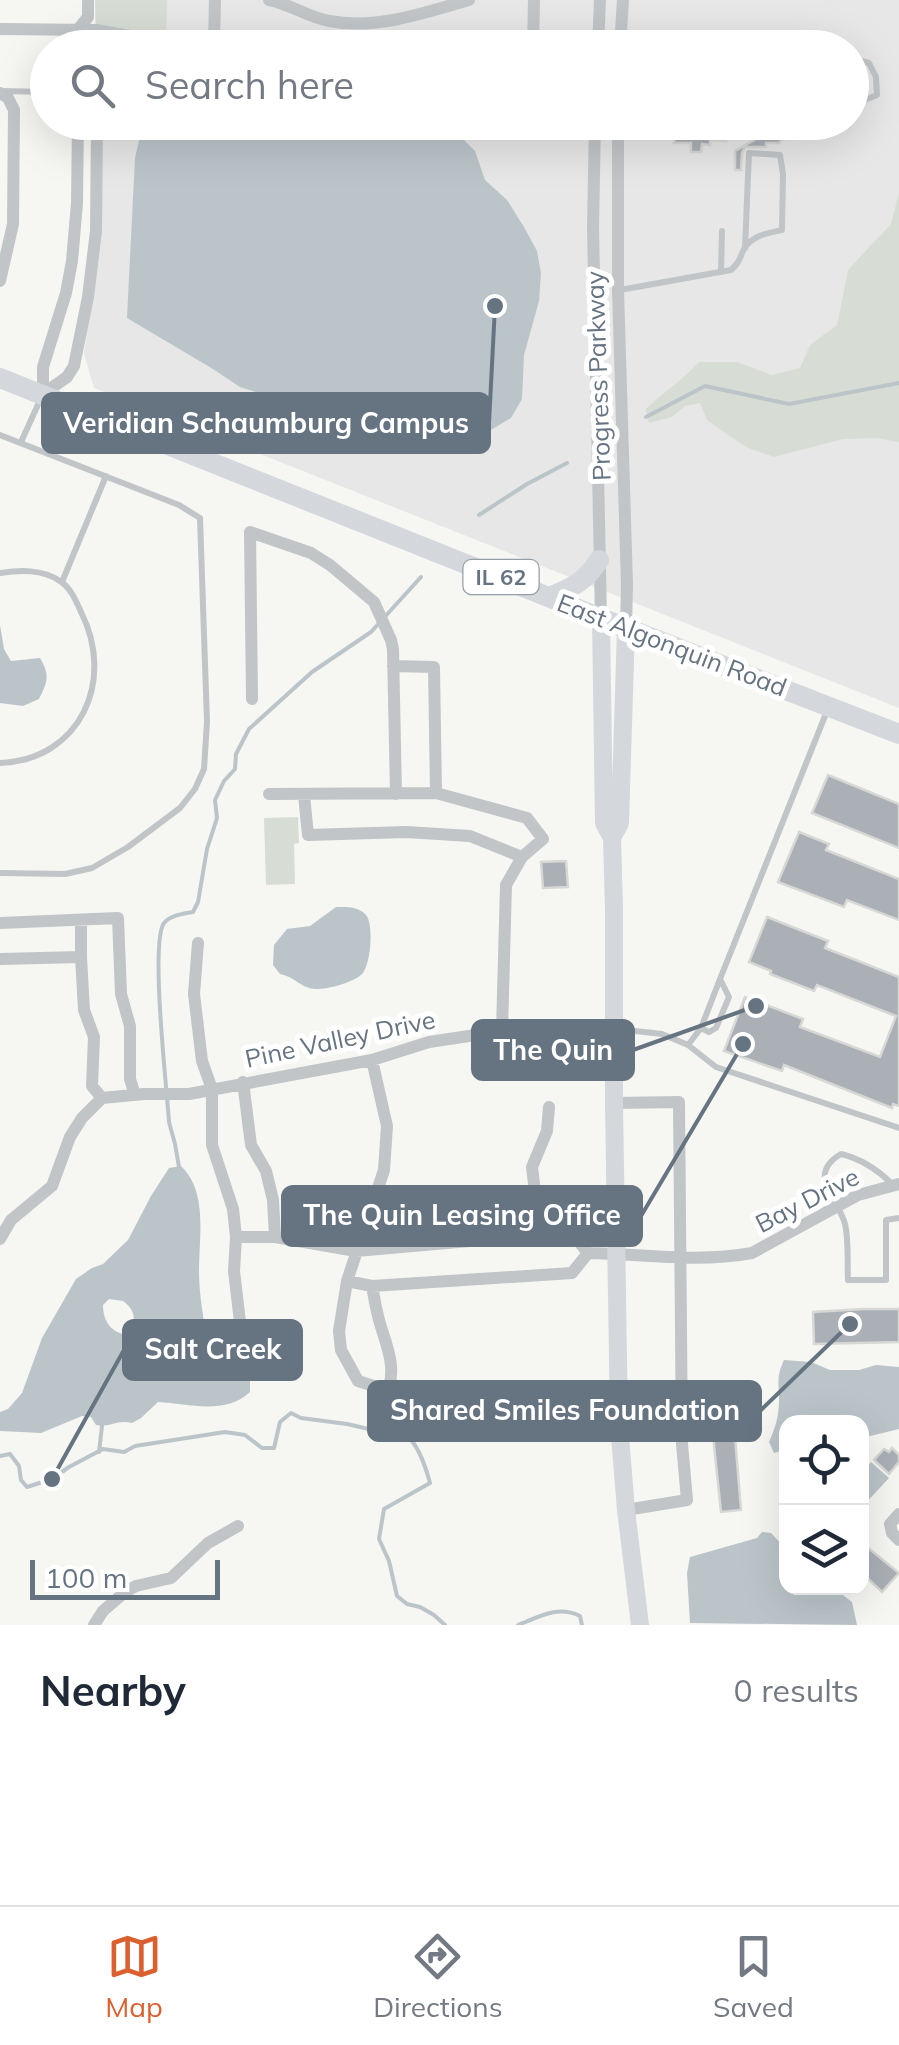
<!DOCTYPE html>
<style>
body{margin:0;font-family:Mulish,sans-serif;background:#f6f6f7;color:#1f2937}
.controls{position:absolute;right:30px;bottom:30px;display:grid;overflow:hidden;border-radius:20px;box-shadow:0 10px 40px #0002}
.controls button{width:90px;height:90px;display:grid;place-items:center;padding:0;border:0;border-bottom:2px solid #e0e1e3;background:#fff;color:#1f2937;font:50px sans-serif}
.scale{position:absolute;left:30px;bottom:25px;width:190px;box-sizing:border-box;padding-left:10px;border:5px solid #667482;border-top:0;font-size:28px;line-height:35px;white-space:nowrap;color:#667482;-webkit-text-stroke:8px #fff;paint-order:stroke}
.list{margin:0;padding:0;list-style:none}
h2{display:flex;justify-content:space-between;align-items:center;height:130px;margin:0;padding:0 40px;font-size:42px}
h2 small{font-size:32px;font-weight:400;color:#747a83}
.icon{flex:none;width:55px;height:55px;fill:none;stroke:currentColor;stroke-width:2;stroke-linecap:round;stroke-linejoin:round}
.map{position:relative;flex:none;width:899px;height:1625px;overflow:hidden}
.search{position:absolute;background:#fff;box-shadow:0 10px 40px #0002;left:30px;right:30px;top:30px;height:110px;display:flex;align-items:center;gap:25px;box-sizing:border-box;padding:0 35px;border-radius:55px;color:#747a83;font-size:38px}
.sheet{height:280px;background:#fff}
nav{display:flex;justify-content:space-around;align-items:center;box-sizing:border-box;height:140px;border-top:2px solid #e0e1e3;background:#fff;font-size:28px;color:#747a83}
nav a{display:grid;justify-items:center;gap:5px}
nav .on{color:#da602f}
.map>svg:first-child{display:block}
.built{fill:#e6e7e6}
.green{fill:#d7ddd4}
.water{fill:#bbc5c9;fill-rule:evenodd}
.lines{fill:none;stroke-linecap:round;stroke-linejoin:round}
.stream{stroke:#bbc5c9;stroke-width:4}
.building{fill:#aab0b6;stroke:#d7d7d5;stroke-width:2.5}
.lane{stroke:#c1c5c8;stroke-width:6}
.street{stroke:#c1c5c8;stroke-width:12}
.secondary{stroke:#d4d8dc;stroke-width:18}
.primary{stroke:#d4d8dc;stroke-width:20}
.labels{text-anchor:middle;stroke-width:10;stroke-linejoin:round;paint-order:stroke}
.shield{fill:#fff;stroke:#949ea8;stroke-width:2.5}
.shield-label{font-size:22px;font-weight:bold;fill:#667482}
.street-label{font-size:25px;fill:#667482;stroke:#fff}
.leader{fill:none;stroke:#667482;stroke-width:4}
.callout-dot{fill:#667482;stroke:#fff;stroke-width:4}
.callout{fill:#667482;stroke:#667482;stroke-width:4}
.callout-label{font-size:28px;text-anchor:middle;font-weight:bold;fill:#fff}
</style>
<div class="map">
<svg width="899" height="1625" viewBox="0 0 899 1625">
<rect width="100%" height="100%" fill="#f6f6f3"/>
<path class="built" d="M 95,0 L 899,0 L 899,708 L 94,388 L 84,354 L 97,258 L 97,123 L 852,122 L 852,48 L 96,47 Z"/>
<path class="green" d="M 95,0 L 167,0 L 166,41 L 96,30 Z
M 899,193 L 899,442 L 877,438 L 843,439 L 774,457 L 748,448 L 728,435 L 707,420 L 700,403 L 685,406 L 672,417 L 649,423 L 646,409 C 663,392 682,381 699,362 L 737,362 L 772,375 L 800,368 L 810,345 L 837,325 L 848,270 L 891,224 Z
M 298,817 L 299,843 L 294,844 L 295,884 L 266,885 L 264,818 Z"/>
<path class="water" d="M 361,123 L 410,124 L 427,126 L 461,137 L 475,151 L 485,180 L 507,200 L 524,227 L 537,251 L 541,273 L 539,301 L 524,355 L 522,399 L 511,418 L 476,439 L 449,445 L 428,443 L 403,434 L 393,439 L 372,441 L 350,434 L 294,404 L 240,387 L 213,369 L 127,318 L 135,158 L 143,123 Z
M 0,625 L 4,649 L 11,661 L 40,658 C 50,675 48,681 39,699 L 23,706 L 0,703 Z
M 336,907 C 346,907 358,906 366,915 C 374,924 371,967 361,975 C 351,983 329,989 316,989 C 302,989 295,977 280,974 L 273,965 L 274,945 L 287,929 L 310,926 Z
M 181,1166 C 208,1192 199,1236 199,1270 C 199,1290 202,1312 206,1332 C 208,1342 209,1353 216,1361 C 226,1371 240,1366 250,1376 L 250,1392 C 226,1415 189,1404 158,1402 L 141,1418 L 132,1423 C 116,1419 111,1428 96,1425 L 91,1417 L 82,1416 L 41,1433 L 0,1431 L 0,1412 L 8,1409 L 22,1393 L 42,1338 L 76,1279 L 92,1268 L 103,1264 L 128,1240 L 151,1196 L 169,1168 ZM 109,1299 L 123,1301 C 136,1310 137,1323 128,1335 C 111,1333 103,1321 103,1305 Z
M 784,1360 L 811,1362 L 830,1370 L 859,1370 L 876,1365 L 899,1367 L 899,1429 L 862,1438 L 862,1422 L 786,1422 L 786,1445 L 781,1451 L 774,1453 L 769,1442 C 775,1429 779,1416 779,1401 C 779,1383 776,1377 784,1360 Z
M 871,1462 L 889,1478 L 862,1507 L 862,1472 Z
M 762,1532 L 771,1533 L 786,1549 L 786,1588 L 834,1588 L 852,1602 L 857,1625 L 690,1623 L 687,1573 L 690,1557 L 757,1538 Z"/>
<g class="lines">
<path class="stream" d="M 646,417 L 705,386 L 789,404 L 899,383
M 479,515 L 527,484 L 567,463
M 179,1167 L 175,1144 L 169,1122 C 167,1089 150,943 164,923 C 171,915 183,914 193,912 L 198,902 L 207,849 L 217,818 L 215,800 L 224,781 L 235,769 L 236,754 L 249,729 L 312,672 L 371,632 L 421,577
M 99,1452 L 102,1426
M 0,1456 L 10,1454 L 19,1466 L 21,1480 L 27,1487 L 52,1479 L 69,1467 L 103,1449 L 124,1452 L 135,1446 L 225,1432 L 245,1435 L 262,1448 L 274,1448 L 280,1422 L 291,1413 L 301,1418 L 347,1424 L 386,1433 L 397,1429 C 416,1436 425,1464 430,1483 L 384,1509 L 379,1539 L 389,1561 L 397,1596 L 407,1604 L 420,1607 L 434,1615 L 445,1625
M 518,1625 C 539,1617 557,1605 580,1616 L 582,1625"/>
</g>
<path class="building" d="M 655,122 L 727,122 L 726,141 L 710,140 L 710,145 L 702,144 L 701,152 L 691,152 L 691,143 L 674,143 L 675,135 L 655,134 Z
M 754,122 L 800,122 L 779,143 L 766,143 L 766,147 L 745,147 L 742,153 L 741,170 L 735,170 L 735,151 L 754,140 Z
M 828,775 L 899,804 L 899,848 L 812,813 Z
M 799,832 L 829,844 L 826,850 L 899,879 L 899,920 L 847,900 L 844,907 L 778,882 Z
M 566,861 L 568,887 L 543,888 L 541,862 Z
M 767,917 L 828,941 L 825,948 L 899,977 L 899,1106 L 893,1104 L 892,1108 L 784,1065 L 782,1071 L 724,1051 L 745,997 L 803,1019 L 800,1027 L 880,1057 L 896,1016 L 817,985 L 814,991 L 770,974 L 771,971 L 749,962 Z
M 864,1309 L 899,1309 L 899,1342 L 814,1344 L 813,1312 Z
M 734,1425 L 741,1510 L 721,1512 L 712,1426 Z
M 892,1448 L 899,1455 L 899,1462 L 889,1474 L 874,1460 L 884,1449 L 889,1452 Z
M 862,1543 L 899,1573 L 882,1592 L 862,1573 Z"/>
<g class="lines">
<path class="lane" d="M 819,37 L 824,48
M 852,65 L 861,61 L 869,63 L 876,77 L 877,95 L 852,105
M 1,91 L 48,92
M 721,272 L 722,231
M 620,290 L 731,270 C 740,262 739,259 744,249 C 752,235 768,233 782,230 L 783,174 L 780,155 L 749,153 L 745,248
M 0,435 L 179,505 L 200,518 L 207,722 L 204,769 L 195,789 L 180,808 L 128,847 L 92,868 L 65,874 L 0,873
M 21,442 L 41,398
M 0,573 C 20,570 42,569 60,581 C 71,588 76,601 81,612 C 116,681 80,760 0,763
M 62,582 L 106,476
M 720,979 L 827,711
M 617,1029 L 662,1034 L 688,1045 L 716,1067 L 899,1128
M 688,1045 L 701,1028 L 720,979 L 729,997 L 716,1028 L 709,1032 L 701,1028
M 892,1184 C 877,1169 862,1159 841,1154 C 805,1175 839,1200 845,1224 C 849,1241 847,1262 848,1280 L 886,1280 L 886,1220 L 899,1218"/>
<path class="street" d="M 269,0 C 290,4 308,17 329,21 C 377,30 423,13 469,0
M 0,29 L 96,30 L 153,40 L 200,42 L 225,48
M 214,45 L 215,0
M 80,48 L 80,27 L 88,17 L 88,0
M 533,48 L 534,0
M 598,48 L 600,0
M 620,48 L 623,0
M 0,93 L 8,98 L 14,110 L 13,224 L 0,281
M 595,122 L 593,227 L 601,618
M 618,122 L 618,290 L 627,585 L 626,628
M 43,394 L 67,377 L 74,366 L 88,297 L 96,231 L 97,122
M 43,394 L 43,367 L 66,293 L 72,261 L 77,203 L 78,122
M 393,666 L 434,667 L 436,793
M 252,699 L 250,532 L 311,553 L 330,565 L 374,602 L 391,640 L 393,649 L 396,794
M 269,794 L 436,793 L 527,818 L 543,839 L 522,857 L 470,836 L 406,832 L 308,835 L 304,795
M 81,920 L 81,957
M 0,923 L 118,918 L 121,994 L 130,1026 L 130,1079 L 135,1095
M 198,943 L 194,994 L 202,1061 L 212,1089 L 212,1145 L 233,1209 L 236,1237 L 234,1271 L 242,1339
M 0,959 L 81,957 L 84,1010 L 94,1037 L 92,1086 L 102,1098
M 502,1031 L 506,885 L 522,857
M 243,1082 L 251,1145 L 266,1171 L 273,1200 L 275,1237
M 102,1098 L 144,1094 L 189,1094 L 372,1060 L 429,1042 L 502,1031 L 615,1029
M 614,1103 L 679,1102 L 682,1444 L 687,1500 L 626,1510
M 540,1234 L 532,1167 L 547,1131 L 549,1107
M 236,1237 L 275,1237 L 356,1251 L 571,1232 L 588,1253 C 643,1254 697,1263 752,1253 L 858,1195 L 899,1184
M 0,1239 L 11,1220 L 52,1186 L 70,1137 L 82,1118 L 102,1098
M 347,1281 L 372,1286 L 572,1273 L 588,1253
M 372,1286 C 374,1297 376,1309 379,1320 C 385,1342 396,1364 389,1387 L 377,1387 L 358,1381 L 341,1350 L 339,1331 L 347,1281 L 384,1170 L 387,1126 L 372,1060
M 899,1514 L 890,1524 L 892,1533 L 899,1540
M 94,1625 L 103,1611 L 125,1592 L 136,1586 L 171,1578 L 208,1543 L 238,1526"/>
<path class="secondary" d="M 601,618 L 604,823 L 612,838 L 614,908 L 614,1103 L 619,1424 L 626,1510 L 640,1625
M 612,838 L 620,823 L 626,628"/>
<path class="primary" d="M 0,378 L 601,618 L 899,734
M 549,597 C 572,588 586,581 599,560"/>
</g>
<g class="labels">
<rect class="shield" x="463.5" y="560" width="75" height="34" rx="8"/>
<g class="shield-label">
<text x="501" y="585">IL 62</text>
</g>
<g class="street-label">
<text transform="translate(598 376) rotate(-92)" y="9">Progress Parkway</text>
<text transform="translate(672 645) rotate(21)" y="9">East Algonquin Road</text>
<text transform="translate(340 1039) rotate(-12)" y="9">Pine Valley Drive</text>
<text transform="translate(807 1200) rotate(-27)" y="9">Bay Drive</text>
</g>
</g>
<path class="leader" d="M495 306L489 423M756 1006L633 1050M743 1044L641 1216M52 1479L124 1350M850 1324L760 1411"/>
<g class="callout-dot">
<circle cx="495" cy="306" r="10"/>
<circle cx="756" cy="1006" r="10"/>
<circle cx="743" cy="1044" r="10"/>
<circle cx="52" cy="1479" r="10"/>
<circle cx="850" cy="1324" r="10"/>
</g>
<g class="callout">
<rect x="43" y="394" width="446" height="58" rx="10"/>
<rect x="473" y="1021" width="160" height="58" rx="10"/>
<rect x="283" y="1187" width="358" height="58" rx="10"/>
<rect x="124" y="1321" width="177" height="58" rx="10"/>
<rect x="369" y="1382" width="391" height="58" rx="10"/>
</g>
<g class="callout-label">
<text x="266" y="433">Veridian Schaumburg Campus</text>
<text x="553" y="1060">The Quin</text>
<text x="462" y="1225">The Quin Leasing Office</text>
<text x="213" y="1359">Salt Creek</text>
<text x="565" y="1420">Shared Smiles Foundation</text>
</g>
</svg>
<div class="controls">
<button><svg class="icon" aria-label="locate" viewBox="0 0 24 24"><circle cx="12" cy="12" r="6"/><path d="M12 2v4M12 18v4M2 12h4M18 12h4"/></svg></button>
<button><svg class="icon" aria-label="layers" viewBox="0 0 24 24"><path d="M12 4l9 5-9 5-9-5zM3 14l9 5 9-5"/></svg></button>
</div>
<div class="scale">100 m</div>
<div class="search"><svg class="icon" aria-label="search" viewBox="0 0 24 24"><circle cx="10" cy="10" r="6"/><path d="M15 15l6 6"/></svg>Search here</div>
</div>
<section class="sheet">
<h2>Nearby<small>0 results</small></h2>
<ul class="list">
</ul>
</section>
<nav>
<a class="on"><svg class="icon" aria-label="map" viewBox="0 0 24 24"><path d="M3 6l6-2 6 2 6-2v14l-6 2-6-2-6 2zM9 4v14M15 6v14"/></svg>Map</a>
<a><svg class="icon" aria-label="directions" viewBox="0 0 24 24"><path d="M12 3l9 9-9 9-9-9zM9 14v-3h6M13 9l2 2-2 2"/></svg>Directions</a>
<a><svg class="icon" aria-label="saved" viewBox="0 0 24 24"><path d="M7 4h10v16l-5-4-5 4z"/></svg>Saved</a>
</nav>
